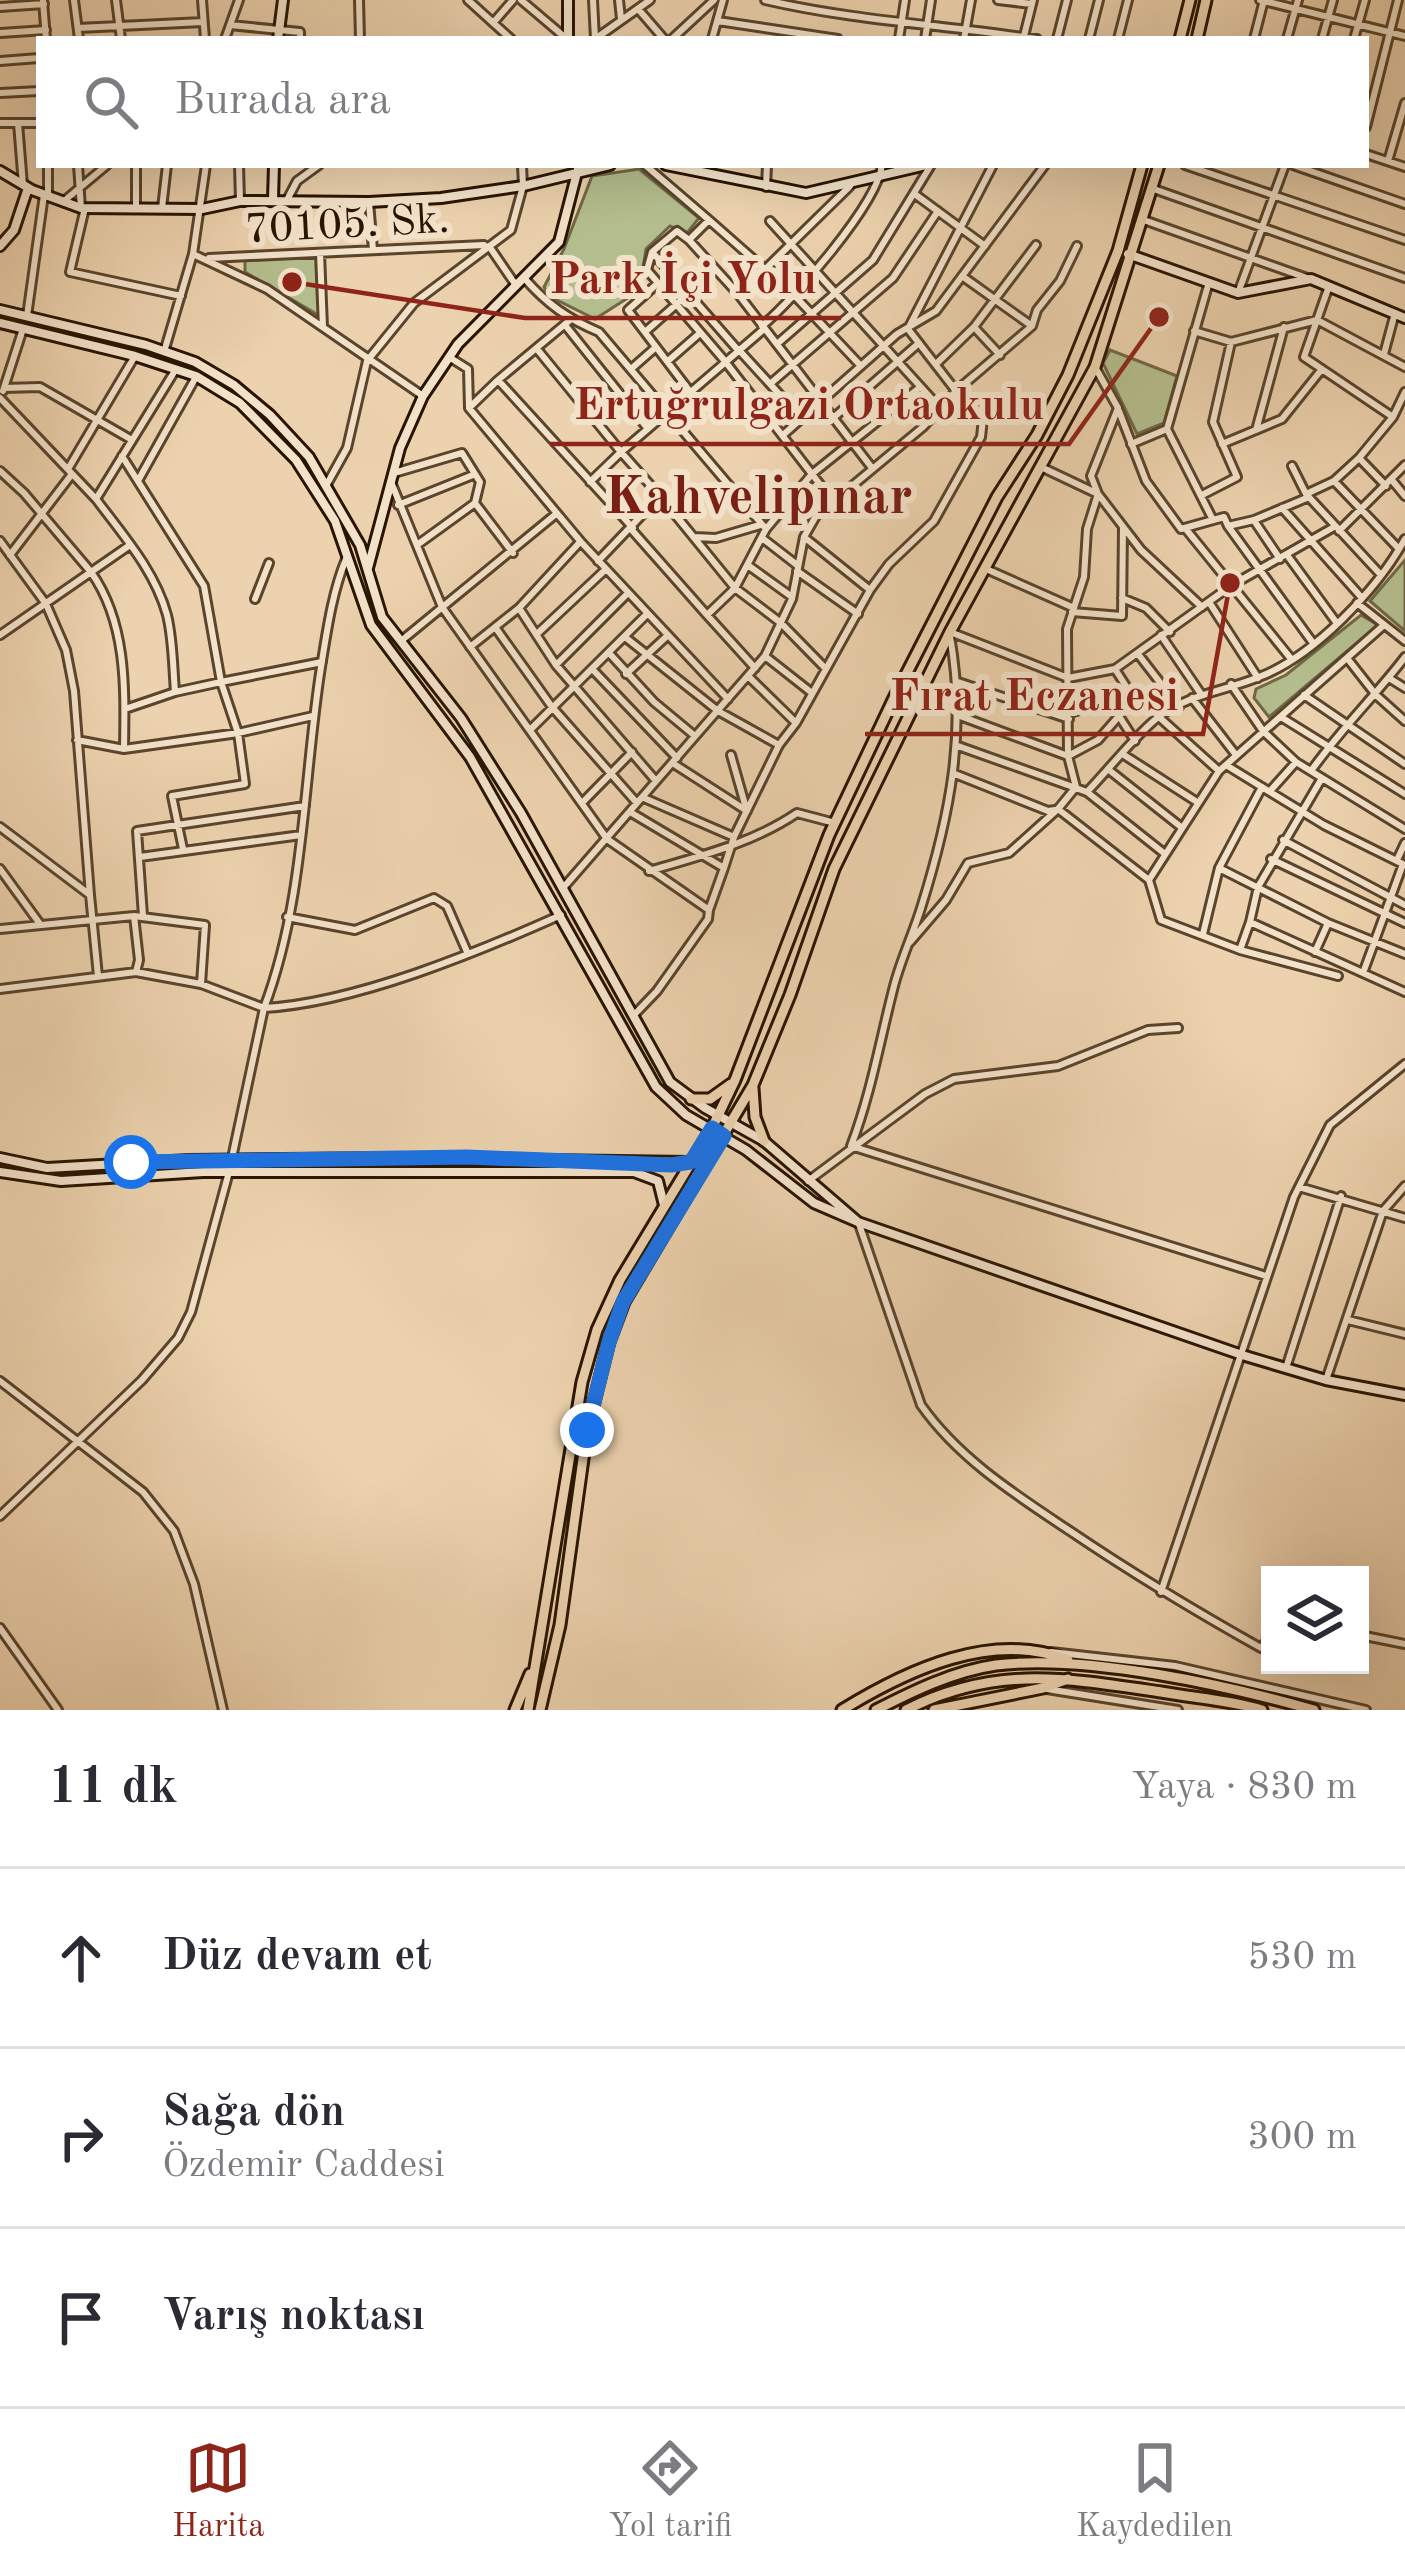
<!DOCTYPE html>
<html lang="tr">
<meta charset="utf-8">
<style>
body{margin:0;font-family:"Old Standard TT",serif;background:#f7f7f7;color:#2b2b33}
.controls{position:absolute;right:36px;bottom:36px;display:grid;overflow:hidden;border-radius:0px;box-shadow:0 12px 48px #0002}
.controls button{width:108px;height:108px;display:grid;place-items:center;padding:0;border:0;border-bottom:3px solid #e1e1e2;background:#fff;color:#2b2b33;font:60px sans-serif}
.stop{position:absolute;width:36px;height:36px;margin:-27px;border:9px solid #1a73e8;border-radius:50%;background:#fff}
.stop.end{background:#1a73e8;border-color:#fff;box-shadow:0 3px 12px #0008}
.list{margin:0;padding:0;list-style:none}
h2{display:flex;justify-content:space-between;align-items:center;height:156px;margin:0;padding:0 48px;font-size:51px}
h2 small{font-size:39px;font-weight:400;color:#7c7c81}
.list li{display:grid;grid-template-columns:78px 1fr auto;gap:36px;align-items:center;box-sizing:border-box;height:180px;padding:0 48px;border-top:3px solid #e1e1e2}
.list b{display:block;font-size:45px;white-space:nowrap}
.list p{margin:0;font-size:39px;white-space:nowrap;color:#7c7c81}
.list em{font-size:39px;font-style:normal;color:#7c7c81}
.icon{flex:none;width:66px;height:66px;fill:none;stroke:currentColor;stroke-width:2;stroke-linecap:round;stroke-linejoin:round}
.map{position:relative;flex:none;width:1405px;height:1710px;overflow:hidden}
.search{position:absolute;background:#fff;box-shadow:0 12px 48px #0002;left:36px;right:36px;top:36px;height:132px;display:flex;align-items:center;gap:30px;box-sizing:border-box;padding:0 42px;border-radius:0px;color:#7c7c81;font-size:45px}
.sheet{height:696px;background:#fff}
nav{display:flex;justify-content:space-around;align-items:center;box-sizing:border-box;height:168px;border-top:3px solid #e1e1e2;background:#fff;font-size:33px;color:#7c7c81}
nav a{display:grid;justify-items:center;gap:6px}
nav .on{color:#8f2418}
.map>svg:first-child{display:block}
.green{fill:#b4bd8d;stroke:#6e6846;stroke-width:3}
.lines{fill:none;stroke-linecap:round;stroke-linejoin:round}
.street-casing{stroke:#5a442c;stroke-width:12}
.secondary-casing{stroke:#291400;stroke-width:14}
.primary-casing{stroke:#291400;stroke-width:15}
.street{stroke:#f3e2ca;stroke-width:6}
.secondary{stroke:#f3e2ca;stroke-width:8}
.primary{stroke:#ecd2ae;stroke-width:9}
.route{stroke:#1a73e8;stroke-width:15}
.labels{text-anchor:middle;stroke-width:12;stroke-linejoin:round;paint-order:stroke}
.street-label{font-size:42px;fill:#291400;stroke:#f3e2ca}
.district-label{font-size:54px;font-weight:bold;fill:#7a1f14;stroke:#f3e2ca}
.leader{fill:none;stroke:#8f2418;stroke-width:4.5}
.callout-dot{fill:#8f2418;stroke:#f3e2ca;stroke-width:4.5}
.callout-label{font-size:45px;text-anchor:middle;font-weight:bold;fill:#8f2418;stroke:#f3e2ca;stroke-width:12;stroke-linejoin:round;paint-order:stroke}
</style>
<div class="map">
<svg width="1405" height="1710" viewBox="0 0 1405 1710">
<rect width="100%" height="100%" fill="#ecd2ae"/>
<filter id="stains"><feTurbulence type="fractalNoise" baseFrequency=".00167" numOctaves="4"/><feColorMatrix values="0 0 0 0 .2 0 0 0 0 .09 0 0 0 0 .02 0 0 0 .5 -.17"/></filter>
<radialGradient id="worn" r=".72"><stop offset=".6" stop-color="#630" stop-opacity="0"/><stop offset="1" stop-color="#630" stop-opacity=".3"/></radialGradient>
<path class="green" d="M 639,169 L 699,218 L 687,233 L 670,226 L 646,249 L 641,280 L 634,294 L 595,319 L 551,297 L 544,287 L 564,249 L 592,176 Z
M 317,254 L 320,316 L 245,272 L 245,259 Z
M 1110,350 L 1177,376 L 1164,423 L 1137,434 L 1103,363 Z
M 1405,560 L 1405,631 L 1370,601 Z
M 1361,615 L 1378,625 L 1269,717 L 1254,698 L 1256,689 L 1286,675 Z"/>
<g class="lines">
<g class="street-casing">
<path id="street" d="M 74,0 L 79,39
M 116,0 L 121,39
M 202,0 L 205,39
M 359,0 L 360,39
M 468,0 L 511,39
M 521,0 L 567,39
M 593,0 L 595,39
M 619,0 L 621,19
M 765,0 C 855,21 947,25 1037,39
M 998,0 L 1032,4
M 1260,0 L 1405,36
M 43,1 L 46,39
M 0,7 L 44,4
M 639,10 L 664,39
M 718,21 L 838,39
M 493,23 L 513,0
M 230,25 L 300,32 L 300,39
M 78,28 L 203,22
M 0,33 L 46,30
M 1024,36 L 1033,0
M 225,39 L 239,0
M 595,39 L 650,0
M 672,39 L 714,0
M 712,39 L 723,0
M 899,39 L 905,0
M 925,39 L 931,0
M 964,39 L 971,0
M 1057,39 L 1067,0
M 1089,39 L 1099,0
M 1118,39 L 1128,0
M 1254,39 L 1264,0
M 1287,39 L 1298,0
M 1322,39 L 1333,0
M 1354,39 L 1365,0
M 0,61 L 39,58
M 0,93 L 39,91
M 0,123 L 39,123
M 18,123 L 23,185
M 1366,127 L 1398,0
M 1366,154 L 1405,167
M 1388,161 L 1405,103
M 78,165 L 81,208
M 239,165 L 240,201
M 645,165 L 709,220 L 689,240 L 739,295 L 872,468
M 1185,165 L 1405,240
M 1293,165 L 1405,204
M 766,187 L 767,165
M 1151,188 L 1405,278
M 916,195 L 985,246
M 48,197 L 48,165
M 287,200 L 297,181 L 319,165
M 64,201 L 107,165
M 369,202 L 373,250
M 136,207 L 136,165
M 85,208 L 70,272 L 181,296
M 162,208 L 167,165
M 1141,219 L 1307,278
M 709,220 L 794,295 L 860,365
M 770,221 L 939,407
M 689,240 L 677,231 L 652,252 L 647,270 L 724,360 L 832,500
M 489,246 L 515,284
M 320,253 L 323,327
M 653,253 L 737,349
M 193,254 L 267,289 L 423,396
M 209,258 L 484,245
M 962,276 L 1032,326
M 525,279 C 547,304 568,319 599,332 L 766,529
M 1209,282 L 1167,429 L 1212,518
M 658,283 L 628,310 L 691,393
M 1238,293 L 1285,165
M 739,295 L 850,186
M 27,316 L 44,195
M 570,320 L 498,380 L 633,528
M 565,325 L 648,429
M 762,326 C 794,299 877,205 882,165
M 974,327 L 1000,355
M 1194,331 L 1231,342 L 1317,320 L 1329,286
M 645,332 L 714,271
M 777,344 L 873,260 L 931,165
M 537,349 L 621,452 L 590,482
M 738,349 L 802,419
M 164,352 L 193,254 L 206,165
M 1384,354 L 1395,313
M 449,357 L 468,369 L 469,408 L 581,542 L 728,699
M 668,361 L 700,333
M 936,364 L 974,327 L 1036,245
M 176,369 L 96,499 C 123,535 155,571 167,615 C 173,639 173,667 175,692 L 221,682 L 238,733 L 245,784 L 172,796 L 183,849
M 631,369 L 656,347
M 770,384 L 893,278 L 938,211
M 4,388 L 40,387 L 132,440
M 3,391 L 23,329
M 956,391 L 908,329 L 993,165
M 0,398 L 96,499
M 469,408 L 498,380
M 1119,411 L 1146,481 L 1181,529 L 1224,517 L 1228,526 L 1254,520 L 1309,497
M 1393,417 L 1304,357 L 1317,320 L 1405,367
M 832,419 L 919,343
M 1256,430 L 1284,327
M 783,435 L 897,334 L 936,311 L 1045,165
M 1131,444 L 1167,429
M 1222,444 L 1282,419 L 1322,369
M 122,456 L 204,586 L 221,682 L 322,662
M 1359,458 L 1393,417 L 1405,392
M 1292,466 L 1306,494 L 1380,574
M 1041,467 L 1098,494 L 1141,550 L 1202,607
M 68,469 L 135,356
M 0,471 L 24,493 L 91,572 L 0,635
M 394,473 L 462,453 L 480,482 L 475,503 L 417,545
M 139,479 L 196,377
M 1391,479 L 1405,496
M 1334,481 L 1399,549
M 391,482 L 442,607 L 607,839 L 709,910 L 708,919 L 657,991 L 634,1015
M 327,484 L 347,448 L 367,361 L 414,303 L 511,230 L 523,186 L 522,165
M 1306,494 L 1334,481 L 1359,458 L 1386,486
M 1202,495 L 1237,477 L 1213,422 L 1231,342
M 660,496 L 735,588 L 781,623 L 826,669
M 475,503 L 513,553
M 398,505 L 473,475
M 1282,508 L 1362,598
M 1255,522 L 1280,559
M 1228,526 L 1313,643
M 1185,528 L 1292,660
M 631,529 L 707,615
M 1339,531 L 1405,465
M 694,537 L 716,538 L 760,525
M 804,537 L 870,590
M 762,538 L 797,565
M 0,541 L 46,604 L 66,650 L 74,691 L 90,895
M 10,555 L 72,474
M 1287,555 L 1336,622
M 598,561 L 660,496 L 621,452 L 764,329
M 749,566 L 792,597
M 984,568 L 1074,608
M 797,571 L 858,614
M 1122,598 L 1146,608 L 1170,632
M 255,599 L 269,563
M 1209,602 L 1258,678
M 1357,603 L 1405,641
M 519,608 L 556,665 L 656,781
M 1072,612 L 1122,616 L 1123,527
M 495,627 L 552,707 L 636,802
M 950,632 L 1068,678 L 1115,669 L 1232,585 L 1334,527
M 538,633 L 605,570
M 1161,635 L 1201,694
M 950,636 C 967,730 950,816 921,908 C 913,934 901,959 894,986 C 880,1040 871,1094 851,1146 L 1266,1276
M 625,637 L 718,711 L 779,745
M 401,641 L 556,514
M 470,647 L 519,608 L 580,542
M 610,654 L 654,702 L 695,736
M 1138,654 L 1179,707
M 765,656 L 812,693
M 1347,658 L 1376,695 L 1405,721
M 556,665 L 628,593
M 755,668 L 707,615 L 735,588 L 766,529 L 812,474 L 919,388
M 594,671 L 677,758
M 626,674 L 667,636
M 748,676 L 796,723
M 1389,678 L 1405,688
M 958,682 L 1069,719
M 1231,684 L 1263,731 L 1296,762 L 1405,829
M 1304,695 L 1405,764
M 1192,698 L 1236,755
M 125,709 L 175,692
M 1070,713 L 1131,694 L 1115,669
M 960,716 L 1068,756 L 1098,740 L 1119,716 L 1135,741
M 1159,717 L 1219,771
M 1281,717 L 1405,794
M 530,730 L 647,614
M 77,740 L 124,749 L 238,733 L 313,716
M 958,746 L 1087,792 L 1165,854
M 124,748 C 125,688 127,623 91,572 L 130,545
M 731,755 L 746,808
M 1124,755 L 1197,802
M 674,764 L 747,811
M 1226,765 L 1324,825 L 1405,865
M 1109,770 L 1181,827
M 1311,771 C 1340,730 1375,696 1405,657
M 955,774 L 1048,811 L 1055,810
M 1322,778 L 1258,887 L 1250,922 L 1405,992
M 1076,787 L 1058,809 L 1149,880 L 1219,771 L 1384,625
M 1076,787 L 1068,756 L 1067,629 L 1084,577 L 1087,529 L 1098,494 L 1091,476 L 1118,408 L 1095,367
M 1271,790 L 1296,762
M 1087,792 C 1110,768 1132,739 1157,718 C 1188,694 1225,691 1259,677 C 1314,656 1377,590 1405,539
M 644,798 L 734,837
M 582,803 L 632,752
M 630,812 L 724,868 L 709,910
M 0,827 L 90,895 L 98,976
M 1283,840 L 1405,905
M 140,857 L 301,835
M 1271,859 L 1405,923
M 1397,860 L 1405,843
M 724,868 L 734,837 L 779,745 L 796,723 L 870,590 L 889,564 L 934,521 L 981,437 L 983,419 L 961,388
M 1219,868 L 1328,923 L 1405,954
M 0,869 L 40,924
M 649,871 C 700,856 753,843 797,813 L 835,823
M 1149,880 L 1161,920 L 1240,950 L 1250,922
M 563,888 L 765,656 L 792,599 L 804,537 L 816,516 L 923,427 L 956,391 L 1032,326 L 1037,310 L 1060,281 L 1077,246
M 134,916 L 139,960 L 136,972
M 143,916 L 137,831 L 305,806
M 287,917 L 355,930 L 434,898 L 447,906 L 468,954
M 0,929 L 134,916 L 205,925 L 201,984
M 1203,934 L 1219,868 L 1262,787
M 910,942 L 946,900 L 968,863 L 1009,853 L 1058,809
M 1240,950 L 1338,976
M 1315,952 L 1328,923
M 1363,973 L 1403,864
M 0,989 L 136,972 L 201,984 L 264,1008 C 305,900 303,780 321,667 C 327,631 332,593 346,559
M 808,1181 L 925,1094 L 954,1079 L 1058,1066 L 1148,1030 L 1178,1028
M 1299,1187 L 1405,1218
M 859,1224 L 921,1405 C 959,1459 1016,1495 1070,1531 C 1132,1573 1195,1611 1261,1648 L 1270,1637
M 1348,1320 L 1405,1334
M 1286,1368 L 1341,1196
M 1326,1380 L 1383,1211 L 1405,1186
M 0,1381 L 143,1492 L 174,1531 L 194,1584 L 223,1710
M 0,1516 L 142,1380 L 178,1338 L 191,1312 L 229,1172 L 264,1008 C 355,1003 478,952 561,915
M 1161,1592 L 1294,1197 L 1330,1125 L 1405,1064
M 0,1628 L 58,1710
M 1360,1635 L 1405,1644
M 1051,1652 L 1175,1666 L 1366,1710
M 1047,1689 L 1178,1710"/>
</g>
<g class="secondary-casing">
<path id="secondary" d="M 278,39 L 283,0
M 568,39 L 568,0
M 666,165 L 806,193 L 926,165
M 0,171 L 32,190 L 81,208 L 202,209 L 240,201 L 369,202 L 441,198 L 523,186 L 610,165
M 273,199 L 274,165
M 0,246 L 14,230 L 28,188
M 1128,254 L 1238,293 L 1311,279 L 1405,318
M 0,310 L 146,345 L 195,362 L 234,385 L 270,415 L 309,457 L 360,545 L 382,617 L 461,718 L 521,813 L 670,1082 L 705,1108 L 764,1141 L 858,1222 L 814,1203 L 746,1150 L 686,1115 L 656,1087 L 470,757 L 371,625 L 335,521 L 296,460 L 240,403 L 196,376 L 135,356 L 0,323
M 368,568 L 400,448 L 423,396 L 458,344 L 559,242 L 579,165
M 0,1158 L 47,1168 L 189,1160 L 395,1158 L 691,1162
M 0,1172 L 61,1181 L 203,1172 L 634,1172 L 658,1181 L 664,1205
M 858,1222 L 1242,1355 L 1326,1380 L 1405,1395"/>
</g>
<g class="primary-casing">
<path id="primary" d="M 1180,39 L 1190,0
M 1197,39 L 1206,0
M 753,1088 L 755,1117 L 764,1141
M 691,1099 L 710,1099 L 731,1084
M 515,1710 L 530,1674
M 528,1710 L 582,1382 L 597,1330 L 620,1280 L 712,1128 L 735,1080 L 829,835 L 894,698 L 997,497 L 1037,435 L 1068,375 L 1118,251 L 1142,165
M 540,1710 L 560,1625 L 587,1430 L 609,1342 L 624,1302 L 753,1085 L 790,995 L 834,869 L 950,632 L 1095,367 L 1159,165
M 842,1710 C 907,1670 992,1630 1068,1660
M 876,1710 C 913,1691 954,1671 996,1665 C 1086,1654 1226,1685 1314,1710
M 906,1710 C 995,1665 1066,1678 1161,1692 C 1194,1698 1230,1700 1262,1710
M 934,1710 L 1043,1688 L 1068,1679"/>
</g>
<use href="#street" class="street"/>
<use href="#secondary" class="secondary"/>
<use href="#primary" class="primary"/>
</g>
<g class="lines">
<path class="route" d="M 131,1162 L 467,1157 L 671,1165 L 691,1162 L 712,1128 L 724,1136 L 623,1302 L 609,1342 L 587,1430"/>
</g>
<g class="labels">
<g class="street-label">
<text transform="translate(347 222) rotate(-3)" y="15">70105. Sk.</text>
</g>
<g class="district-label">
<text x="758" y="513">Kahvelipınar</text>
</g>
</g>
<path class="leader" d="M292 282L525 318H841M1159 317L1069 444H550M1230 583L1203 734H865"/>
<g class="callout-dot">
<circle cx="292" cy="282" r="12"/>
<circle cx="1159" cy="317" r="12"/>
<circle cx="1230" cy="583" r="12"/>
</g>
<g class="callout-label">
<text x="683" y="293">Park İçi Yolu</text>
<text x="809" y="419">Ertuğrulgazi Ortaokulu</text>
<text x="1034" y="710">Fırat Eczanesi</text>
</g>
<rect width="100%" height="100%" filter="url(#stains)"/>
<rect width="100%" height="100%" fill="url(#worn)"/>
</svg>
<div class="controls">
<button><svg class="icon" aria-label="layers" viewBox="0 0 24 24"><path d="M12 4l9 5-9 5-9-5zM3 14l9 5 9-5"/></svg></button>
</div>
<div class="stop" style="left:131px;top:1162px"></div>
<div class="stop end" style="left:587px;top:1430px"></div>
<div class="search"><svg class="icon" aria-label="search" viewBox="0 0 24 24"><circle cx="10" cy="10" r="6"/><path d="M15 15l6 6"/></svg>Burada ara</div>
</div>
<section class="sheet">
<h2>11 dk<small>Yaya · 830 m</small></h2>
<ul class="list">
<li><svg class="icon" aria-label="ahead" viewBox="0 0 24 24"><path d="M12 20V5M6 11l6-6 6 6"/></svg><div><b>Düz devam et</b></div><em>530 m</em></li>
<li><svg class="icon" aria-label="right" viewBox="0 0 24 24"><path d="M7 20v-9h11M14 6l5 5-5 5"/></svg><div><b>Sağa dön</b><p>Özdemir Caddesi</p></div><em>300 m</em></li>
<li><svg class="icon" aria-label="arrive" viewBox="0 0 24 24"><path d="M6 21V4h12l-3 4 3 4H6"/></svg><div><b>Varış noktası</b></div></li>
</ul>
</section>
<nav>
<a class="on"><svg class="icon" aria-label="map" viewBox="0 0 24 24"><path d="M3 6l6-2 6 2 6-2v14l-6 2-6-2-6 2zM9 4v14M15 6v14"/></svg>Harita</a>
<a><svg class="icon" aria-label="directions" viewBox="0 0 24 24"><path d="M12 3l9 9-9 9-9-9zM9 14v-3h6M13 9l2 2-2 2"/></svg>Yol tarifi</a>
<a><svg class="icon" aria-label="saved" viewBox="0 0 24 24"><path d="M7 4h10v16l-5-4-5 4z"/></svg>Kaydedilen</a>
</nav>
